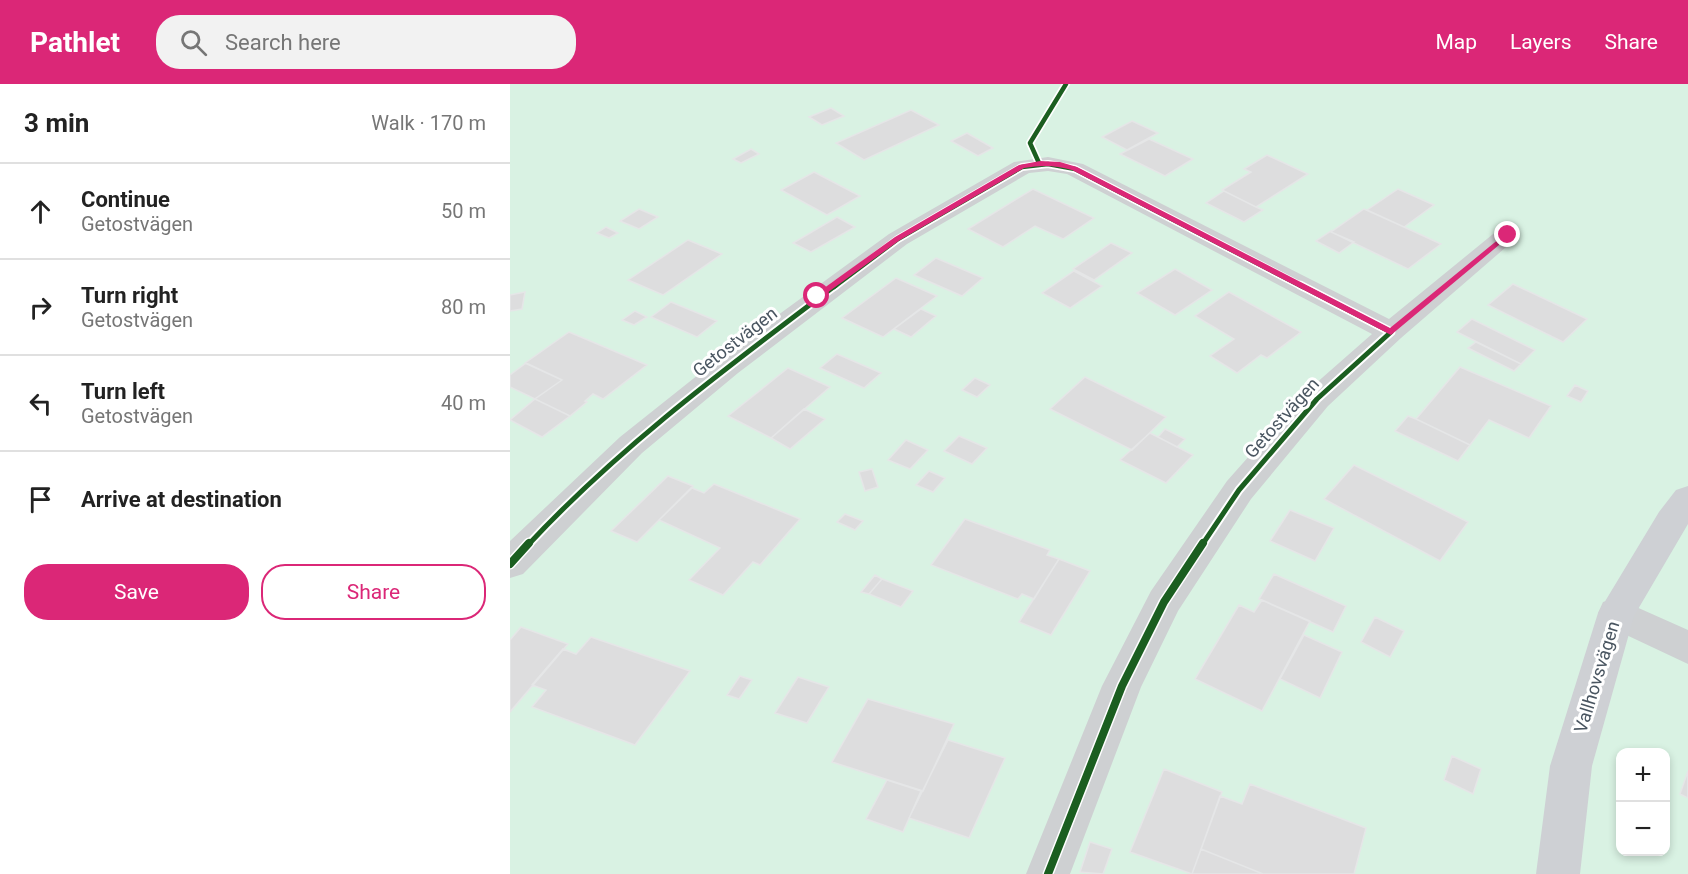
<!DOCTYPE html>
<meta charset="utf-8">
<style>
body{margin:0;font-family:Roboto,sans-serif;background:#f2f2f2;color:#222}
.controls{position:absolute;right:18px;bottom:18px;display:grid;overflow:hidden;border-radius:12px;box-shadow:0 3px 9px #0003}
.controls button{width:54px;height:54px;display:grid;place-items:center;padding:0;border:0;border-bottom:2px solid #e0e0e0;background:#fff;color:#222;font:30px sans-serif}
.stop{position:absolute;width:18px;height:18px;margin:-14px;border:4px solid #db2777;border-radius:50%;background:#fff}
.stop.end{background:#db2777;border-color:#fff;box-shadow:0 2px 6px #0008}
.list{margin:0;padding:0;list-style:none}
h2{display:flex;justify-content:space-between;align-items:center;height:78px;margin:0;padding:0 24px;font-size:26px}
h2 small{font-size:20px;font-weight:400;color:#767676}
.list li{display:grid;grid-template-columns:39px 1fr auto;gap:18px;align-items:center;box-sizing:border-box;height:96px;padding:0 24px;border-top:2px solid #e0e0e0}
.list b{display:block;font-size:22px;white-space:nowrap}
.list p{margin:0;font-size:20px;white-space:nowrap;color:#767676}
.list em{font-size:20px;font-style:normal;color:#767676}
.actions{display:flex;gap:12px;padding:18px 24px}
.actions a{flex:1;padding:14px 0;border:2px solid #db2777;border-radius:24px;text-align:center;font-size:21px;color:#db2777}
.actions .main{background:#db2777;color:#fff}
.icon{flex:none;width:33px;height:33px;fill:none;stroke:currentColor;stroke-width:2;stroke-linecap:round;stroke-linejoin:round}
.map{position:relative;flex:none;width:1178px;height:790px;overflow:hidden}
header{display:flex;align-items:center;gap:36px;box-sizing:border-box;height:84px;padding:0 30px;background:#db2777;color:#fff}
header strong{font-size:28px}
nav{display:flex;gap:33px;margin-inline-start:auto;font-size:21px}
.search{width:420px;height:54px;background:#f2f2f2;display:flex;align-items:center;gap:15px;box-sizing:border-box;padding:0 21px;border-radius:24px;color:#767676;font-size:22px}
main{display:flex}
aside{flex:1;background:#fff}
.map>svg:first-child{display:block}
.green{fill:#d9f2e3;fill-rule:evenodd}
.building{fill:#ddddde;stroke:#e5e6e7;stroke-width:1.5}
.lines{fill:none;stroke-linecap:round;stroke-linejoin:round}
.street{fill:#ced0d2;fill-rule:evenodd}
.secondary{fill:#ced0d4;fill-rule:evenodd}
.cycleway-far2-casing{stroke:#fff;stroke-width:8}
.cycleway-far1-casing{stroke:#fff;stroke-width:9}
.cycleway-casing{stroke:#fff;stroke-width:11}
.cycleway-far2{stroke:#1b5e20;stroke-width:4.5}
.cycleway-far1{stroke:#1b5e20;stroke-width:5}
.cycleway{stroke:#1b5e20;stroke-width:8}
.route{fill:#db2777}
.labels{text-anchor:middle;stroke-width:6;stroke-linejoin:round;paint-order:stroke}
.street-label{font-size:18px;fill:#4a5661;stroke:#fff}
</style>
<header>
<strong>Pathlet</strong>
<div class="search"><svg class="icon" aria-label="search" viewBox="0 0 24 24"><circle cx="10" cy="10" r="6"/><path d="M15 15l6 6"/></svg>Search here</div>
<nav><a>Map</a><a>Layers</a><a>Share</a></nav>
</header>
<main>
<aside>
<h2>3 min<small>Walk · 170 m</small></h2>
<ul class="list">
<li><svg class="icon" aria-label="ahead" viewBox="0 0 24 24"><path d="M12 20V5M6 11l6-6 6 6"/></svg><div><b>Continue</b><p>Getostvägen</p></div><em>50 m</em></li>
<li><svg class="icon" aria-label="right" viewBox="0 0 24 24"><path d="M7 20v-9h11M14 6l5 5-5 5"/></svg><div><b>Turn right</b><p>Getostvägen</p></div><em>80 m</em></li>
<li><svg class="icon" aria-label="left" viewBox="0 0 24 24"><path d="M17 20v-9H6M10 6l-5 5 5 5"/></svg><div><b>Turn left</b><p>Getostvägen</p></div><em>40 m</em></li>
<li><svg class="icon" aria-label="arrive" viewBox="0 0 24 24"><path d="M6 21V4h12l-3 4 3 4H6"/></svg><div><b>Arrive at destination</b></div></li>
</ul>
<div class="actions"><a class="main">Save</a><a>Share</a></div>
</aside>
<div class="map">
<svg width="1178" height="790" viewBox="0 0 1178 790">
<rect width="100%" height="100%" fill="#f4f4f4"/>
<path class="green" d="M 0,0 L 1178,0 L 1178,790 L 0,790 ZM 1110,668 L 1156,668 L 1156,768 L 1110,768 Z"/>
<path class="building" d="M 321,24 L 334,32 L 312,41 L 299,33 Z
M 401,26 L 429,41 L 354,76 L 326,59 Z
M 622,37 L 648,49 L 617,66 L 592,53 Z
M 457,49 L 483,64 L 468,72 L 441,57 Z
M 639,55 L 683,75 L 655,92 L 610,70 Z
M 241,65 L 249,70 L 231,79 L 223,75 Z
M 757,71 L 798,90 L 746,123 L 712,106 L 741,88 L 734,85 Z
M 304,88 L 350,112 L 317,131 L 271,106 Z
M 523,105 L 584,134 L 553,155 L 525,142 L 493,163 L 458,145 Z
M 888,105 L 924,121 L 894,143 L 857,126 Z
M 714,107 L 746,123 L 753,126 L 734,138 L 696,119 Z
M 129,125 L 148,133 L 129,145 L 110,137 Z
M 854,125 L 894,143 L 931,160 L 898,185 L 821,148 Z
M 327,133 L 345,143 L 301,168 L 283,159 Z
M 96,143 L 108,149 L 99,154 L 87,149 Z
M 821,147 L 821,148 L 844,158 L 829,169 L 806,157 Z
M 178,156 L 212,170 L 153,211 L 118,196 Z
M 601,159 L 622,169 L 584,196 L 563,185 Z
M 426,174 L 473,194 L 452,212 L 404,191 Z
M 665,185 L 702,206 L 665,231 L 627,209 Z
M 564,187 L 592,202 L 560,224 L 532,209 Z
M 386,194 L 427,212 L 373,253 L 332,234 Z
M 1003,200 L 1077,235 L 1053,258 L 978,221 Z
M 15,208 L 12,225 L 0,227 L 0,211 Z
M 719,208 L 791,248 L 757,274 L 751,271 L 727,289 L 700,272 L 724,255 L 685,232 Z
M 161,218 L 207,237 L 187,253 L 141,233 Z
M 411,225 L 426,232 L 401,253 L 384,245 Z
M 125,227 L 137,233 L 124,241 L 112,236 Z
M 962,235 L 1025,266 L 1011,280 L 947,248 Z
M 59,248 L 137,281 L 93,315 L 83,310 L 75,317 L 77,318 L 60,332 L 25,315 L 52,296 L 15,279 Z
M 966,258 L 1011,280 L 1004,287 L 958,264 Z
M 327,270 L 371,289 L 354,304 L 310,284 Z
M 16,279 L 52,296 L 25,315 L 0,303 L 0,291 Z
M 950,283 L 1041,322 L 1019,354 L 979,336 L 960,361 L 906,335 Z
M 278,284 L 320,303 L 261,354 L 218,332 Z
M 575,293 L 656,333 L 622,366 L 540,325 Z
M 465,294 L 480,301 L 467,313 L 452,306 Z
M 1065,301 L 1078,307 L 1071,318 L 1057,312 Z
M 25,315 L 60,332 L 32,353 L 0,336 Z
M 294,325 L 315,335 L 280,365 L 261,354 Z
M 898,332 L 906,335 L 960,361 L 948,377 L 885,347 Z
M 655,345 L 675,355 L 667,363 L 648,353 Z
M 640,349 L 683,371 L 656,399 L 610,376 Z
M 449,352 L 477,364 L 462,380 L 434,367 Z
M 396,356 L 418,366 L 400,385 L 378,376 Z
M 844,381 L 958,438 L 930,477 L 814,415 Z
M 362,385 L 368,403 L 355,407 L 349,388 Z
M 419,387 L 435,394 L 423,408 L 406,401 Z
M 158,392 L 183,402 L 127,458 L 101,447 Z
M 204,400 L 290,435 L 250,481 L 243,478 L 213,511 L 179,496 L 210,464 L 149,436 L 182,404 L 194,409 Z
M 780,426 L 824,444 L 805,477 L 760,457 Z
M 335,430 L 353,437 L 345,446 L 327,438 Z
M 455,435 L 540,466 L 537,471 L 549,475 L 524,515 L 512,510 L 508,515 L 421,481 Z
M 549,475 L 580,487 L 541,551 L 509,538 Z
M 764,490 L 836,522 L 823,548 L 749,515 Z
M 365,491 L 372,495 L 359,510 L 351,508 Z
M 372,495 L 403,507 L 391,523 L 359,510 Z
M 752,516 L 800,537 L 752,627 L 685,595 L 729,521 L 744,528 Z
M 865,533 L 894,547 L 880,573 L 851,558 Z
M 11,543 L 58,560 L 0,628 L 0,556 Z
M 794,551 L 832,568 L 810,614 L 770,595 Z
M 81,553 L 180,587 L 125,661 L 22,623 L 36,606 L 22,601 L 53,565 L 66,570 Z
M 230,592 L 242,596 L 229,615 L 217,611 Z
M 288,593 L 319,603 L 297,639 L 265,629 Z
M 358,615 L 444,640 L 413,707 L 322,678 Z
M 438,656 L 495,674 L 459,754 L 399,734 Z
M 942,672 L 971,685 L 963,710 L 934,696 Z
M 654,685 L 712,708 L 682,790 L 620,768 Z
M 1178,687 L 1178,714 L 1170,710 Z
M 377,696 L 411,707 L 393,748 L 356,735 Z
M 740,700 L 856,744 L 844,790 L 753,790 L 691,765 L 710,712 L 732,720 Z
M 580,758 L 602,765 L 593,790 L 570,788 Z
M 691,765 L 753,790 L 682,790 Z"/>
<g class="lines">
<path class="street" d="M 538,73 L 573,80 L 879,235 L 988,146 L 997,143 L 1006,146 L 1010,151 L 891,254 L 818,322 L 741,415 L 668,527 L 631,603 L 560,790 L 516,790 L 592,602 L 641,507 L 717,397 L 796,308 L 862,250 L 557,90 L 538,87 L 519,89 L 397,160 L 228,289 L 132,369 L 13,490 L 0,494 L 0,457 L 110,353 L 208,275 L 379,150 L 504,78 Z
M 1106,514 L 1178,546 L 1178,580 L 1093,540 L 1088,529 L 1093,518 Z"/>
<path class="secondary" d="M 1178,402 L 1178,440 L 1124,532 L 1082,682 L 1070,790 L 1026,790 L 1040,682 L 1088,529 L 1149,428 L 1166,406 Z"/>
<g class="cycleway-far2-casing">
<path id="cycleway-far2" d="M 529,79 L 520,59 L 556,0
M 324,203 L 388,155 L 512,83 L 538,80 L 565,85 L 793,203"/>
</g>
<g class="cycleway-far1-casing">
<path id="cycleway-far1" d="M 18,461 C 110,362 219,282 326,201
M 692,461 L 729,406 L 807,315 L 881,248 L 790,201"/>
</g>
<g class="cycleway-casing">
<path id="cycleway" d="M 0,480 L 19,459
M 538,790 L 612,602 L 654,518 L 693,459"/>
</g>
<use href="#cycleway-far2" class="cycleway-far2"/>
<use href="#cycleway-far1" class="cycleway-far1"/>
<use href="#cycleway" class="cycleway"/>
</g>
<path class="route" d="M 530,77 L 550,78 L 567,83 L 880,244 L 995,150 L 1001,151 L 881,251 L 562,86 C 545,81 531,81 514,84 L 390,156 L 310,214 L 303,212 L 385,153 L 509,81 Z"/>
<g class="labels">
<g class="street-label">
<text transform="translate(225 258) rotate(-38)" y="6">Getostvägen</text>
<text transform="translate(772 334) rotate(-48)" y="6">Getostvägen</text>
<text transform="translate(1087 593) rotate(-73)" y="6">Vallhovsvägen</text>
</g>
</g>
</svg>
<div class="controls">
<button>+</button>
<button>−</button>
</div>
<div class="stop" style="left:307px;top:212px"></div>
<div class="stop end" style="left:998px;top:151px"></div>
</div>
</main>
